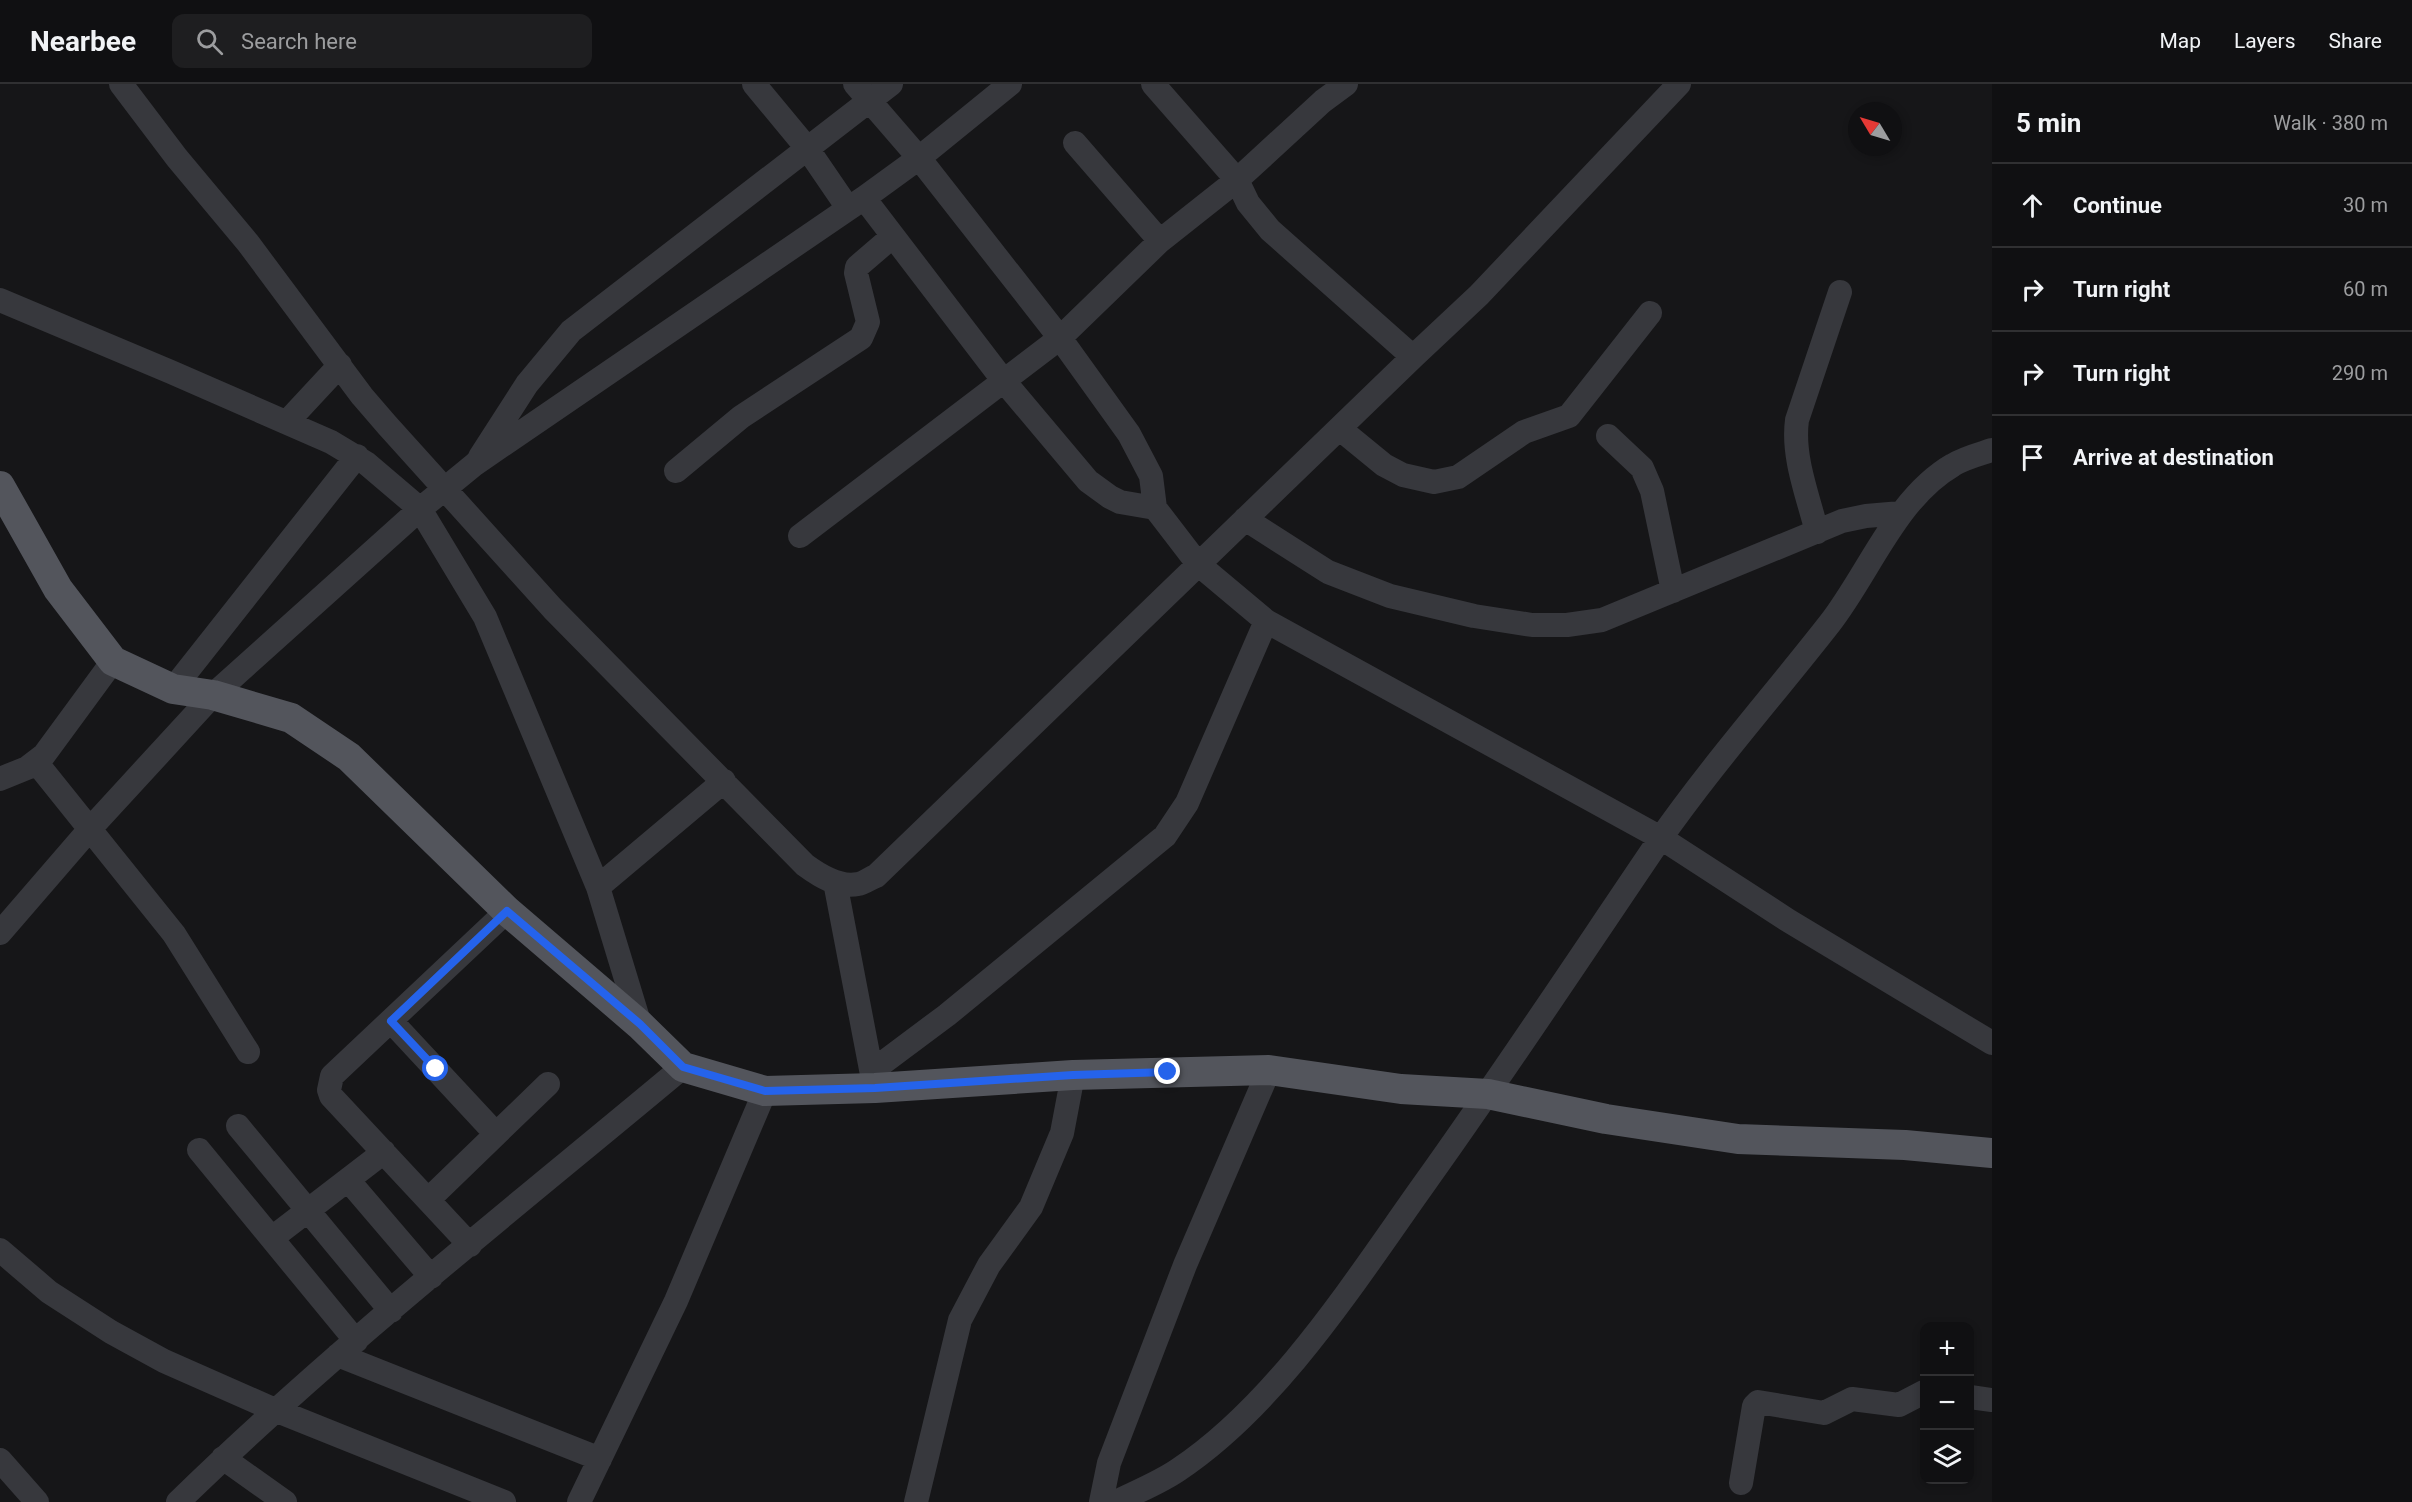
<!DOCTYPE html>
<meta charset="utf-8">
<style>
body{margin:0;font-family:Roboto,sans-serif;background:#1e1e20;color:#f1f3f6}
.controls{position:absolute;right:18px;bottom:18px;display:grid;overflow:hidden;border-radius:12px;box-shadow:0 3px 9px #0003}
.controls button{width:54px;height:54px;display:grid;place-items:center;padding:0;border:0;border-bottom:2px solid #303032;background:#101012;color:#f1f3f6;font:30px sans-serif}
.compass{position:absolute;left:1848px;top:18px;width:54px;height:54px;border-radius:50%;background:#101012;box-shadow:0 3px 9px #0003;rotate:308deg}
.stop{position:absolute;width:18px;height:18px;margin:-14px;border:4px solid #2563eb;border-radius:50%;background:#fff}
.stop.end{background:#2563eb;border-color:#fff;box-shadow:0 2px 6px #0008}
.list{margin:0;padding:0;list-style:none}
h2{display:flex;justify-content:space-between;align-items:center;height:78px;margin:0;padding:0 24px;font-size:26px}
h2 small{font-size:20px;font-weight:400;color:#9c9d9f}
.list li{display:grid;grid-template-columns:39px 1fr auto;gap:18px;align-items:center;box-sizing:border-box;height:84px;padding:0 24px;border-top:2px solid #303032}
.list b{display:block;font-size:22px;white-space:nowrap}
.list em{font-size:20px;font-style:normal;color:#9c9d9f}
.icon{flex:none;width:33px;height:33px;fill:none;stroke:currentColor;stroke-width:2;stroke-linecap:round;stroke-linejoin:round}
.map{position:relative;flex:none;width:1992px;height:1418px;overflow:hidden}
header{display:flex;align-items:center;gap:36px;box-sizing:border-box;height:84px;padding:0 30px;background:#101012;border-bottom:2px solid #303032}
header strong{font-size:28px}
nav{display:flex;gap:33px;margin-inline-start:auto;font-size:21px}
.search{width:420px;height:54px;background:#1e1e20;display:flex;align-items:center;gap:15px;box-sizing:border-box;padding:0 21px;border-radius:12px;color:#9c9d9f;font-size:22px}
main{display:flex}
aside{flex:1;background:#101012}
.map>svg:first-child{display:block}
.lines{fill:none;stroke-linecap:round;stroke-linejoin:round}
.minor{stroke:#37383d;stroke-width:24}
.major{stroke:#53555c;stroke-width:30}
.route{stroke:#2563eb;stroke-width:8}
</style>
<header>
<strong>Nearbee</strong>
<div class="search"><svg class="icon" aria-label="search" viewBox="0 0 24 24"><circle cx="10" cy="10" r="6"/><path d="M15 15l6 6"/></svg>Search here</div>
<nav><a>Map</a><a>Layers</a><a>Share</a></nav>
</header>
<main>
<div class="map">
<svg width="1992" height="1418" viewBox="0 0 1992 1418">
<rect width="100%" height="100%" fill="#161618"/>
<g class="lines">
<path class="minor" d="M 121,0 L 177,74 L 248,159 L 362,312 L 387,341 L 553,525 L 805,781 C 820,792 839,804 858,800 C 864,799 870,794 876,792 L 1413,273 L 1479,211 L 1679,0
M 754,0 L 807,64 L 848,124
M 855,0 L 919,74 L 1060,254 L 1129,350 L 1151,392 L 1155,424
M 1153,0 L 1237,96 L 1248,119 L 1270,146 L 1413,273
M 1075,59 L 1160,157
M 864,114 L 1003,296 L 1088,397 L 1110,413 L 1120,418 L 1155,424 L 1198,480 L 1266,537 L 1661,754 L 1789,837 L 1992,959
M 0,216 L 171,288 L 331,358 L 366,379 L 420,425 L 485,533 L 598,803 L 640,941
M 287,338 L 340,281
M 1340,345 L 1384,381 L 1403,391 L 1434,398 L 1458,393 L 1524,348 L 1569,332 L 1650,229
M 1608,352 L 1642,384 L 1652,407 L 1673,507
M 480,373 L 527,300 L 571,247 L 891,0
M 676,387 L 741,333 L 861,254 L 868,238 L 856,189 L 857,183 L 893,152
M 1245,435 L 1328,488 L 1390,512 L 1474,532 L 1532,541 L 1567,541 L 1602,536 L 1842,437 L 1866,432 L 1901,429
M 1817,448 C 1808,412 1792,373 1797,336 L 1840,208
M 800,452 L 1060,254 L 1160,157 L 1237,96 L 1323,17 L 1346,0
M 173,605 L 357,372
M 36,678 L 174,850 L 248,968
M 0,695 L 27,684 L 44,671 L 113,577
M 835,798 L 874,1001
M 598,803 L 724,697
M 0,849 L 89,746 L 213,611 L 420,425 L 475,380 L 864,114 L 919,74 L 1010,0
M 391,937 L 496,1050
M 872,987 L 947,931 L 1165,752 L 1187,719 L 1266,537
M 238,1042 L 391,1227
M 199,1066 L 356,1257
M 348,1096 L 431,1193
M 428,1116 L 548,1000
M 272,1154 L 384,1068
M 470,1161 L 331,1012 L 329,1006 L 332,992 L 507,827
M 0,1166 L 49,1208 L 111,1248 L 164,1277 L 275,1326 L 504,1418
M 338,1271 L 600,1375
M 1970,1313 L 1992,1316
M 223,1374 L 285,1418
M 0,1376 L 37,1418
M 1741,1399 L 1754,1322 L 1758,1318 L 1824,1329 L 1852,1315 L 1899,1321 L 1924,1308
M 178,1418 C 337,1263 513,1125 683,983
M 579,1418 L 676,1217 L 765,1007
M 916,1418 L 960,1236 L 989,1181 L 1031,1123 L 1062,1049 L 1073,991
M 1101,1418 L 1109,1379 L 1185,1181 L 1269,986
M 1116,1418 C 1136,1408 1159,1399 1178,1386 C 1277,1320 1353,1200 1422,1103 C 1503,990 1580,873 1658,758 C 1711,682 1773,612 1830,539 C 1869,489 1896,414 1953,381 C 1964,374 1980,370 1992,366"/>
<path class="major" d="M 0,402 L 58,505 L 113,577 L 173,605 L 213,611 L 291,634 L 349,673 L 507,827 L 640,941 L 683,983 L 765,1007 L 875,1004 L 1073,991 L 1269,986 L 1401,1005 L 1488,1010 L 1606,1035 L 1738,1055 L 1905,1061 L 1992,1069"/>
</g>
<g class="lines">
<path class="route" d="M 436,985 L 391,937 L 507,827 L 640,940 L 683,983 L 765,1007 L 875,1004 L 1073,991 L 1168,988"/>
</g>
</svg>
<div class="controls">
<button>+</button>
<button>−</button>
<button><svg class="icon" aria-label="layers" viewBox="0 0 24 24"><path d="M12 4l9 5-9 5-9-5zM3 14l9 5 9-5"/></svg></button>
</div>
<svg class="compass" viewBox="-18 -18 36 36"><path d="M0-13l5 13h-10z" fill="#e53935"/><path d="M0 13l5-13h-10z" fill="#9c9d9f"/></svg>
<div class="stop" style="left:436px;top:985px"></div>
<div class="stop end" style="left:1168px;top:988px"></div>
</div>
<aside>
<h2>5 min<small>Walk · 380 m</small></h2>
<ul class="list">
<li><svg class="icon" aria-label="ahead" viewBox="0 0 24 24"><path d="M12 20V5M6 11l6-6 6 6"/></svg><div><b>Continue</b></div><em>30 m</em></li>
<li><svg class="icon" aria-label="right" viewBox="0 0 24 24"><path d="M7 20v-9h11M14 6l5 5-5 5"/></svg><div><b>Turn right</b></div><em>60 m</em></li>
<li><svg class="icon" aria-label="right" viewBox="0 0 24 24"><path d="M7 20v-9h11M14 6l5 5-5 5"/></svg><div><b>Turn right</b></div><em>290 m</em></li>
<li><svg class="icon" aria-label="arrive" viewBox="0 0 24 24"><path d="M6 21V4h12l-3 4 3 4H6"/></svg><div><b>Arrive at destination</b></div></li>
</ul>
</aside>
</main>
